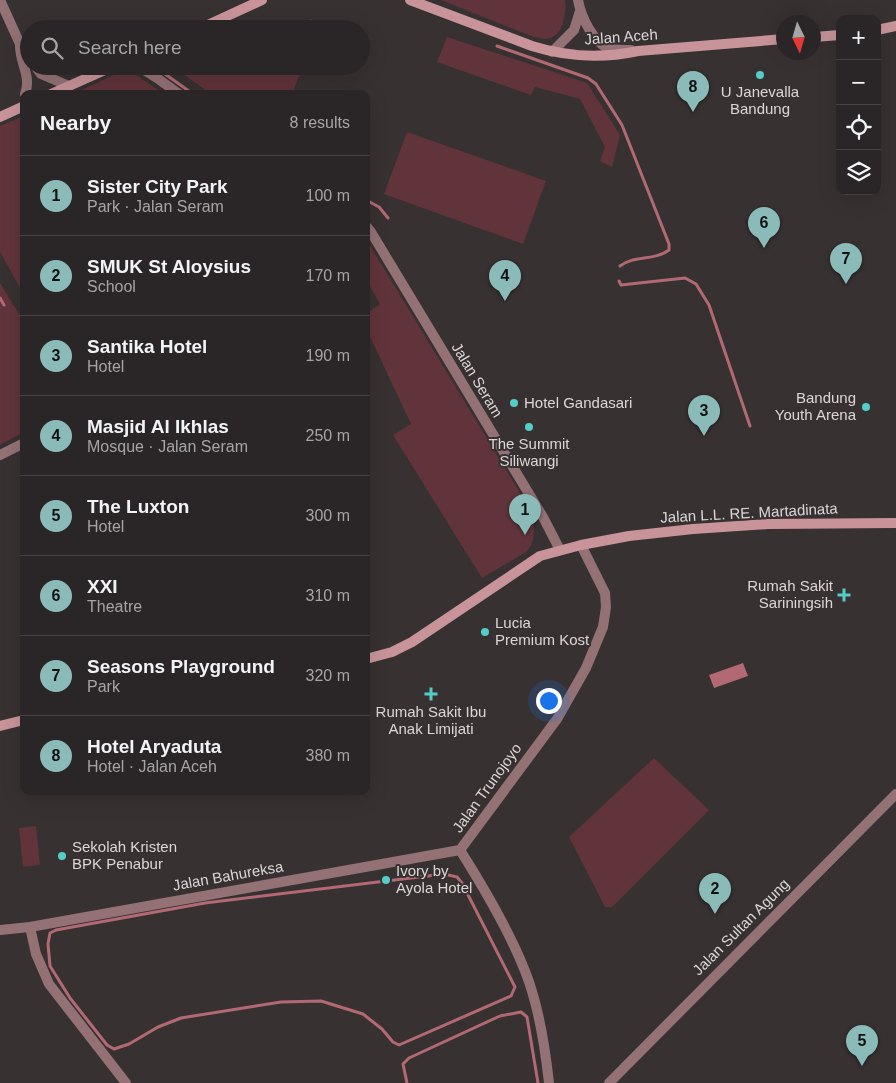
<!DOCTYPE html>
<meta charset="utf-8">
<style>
body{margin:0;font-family:Helvetica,sans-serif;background:#322d2e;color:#f1f3f6}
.controls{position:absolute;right:15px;top:15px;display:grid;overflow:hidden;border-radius:10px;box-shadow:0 5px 20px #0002}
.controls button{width:45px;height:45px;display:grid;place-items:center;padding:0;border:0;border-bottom:1px solid #464243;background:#2a2526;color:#f1f3f6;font:25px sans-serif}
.compass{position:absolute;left:776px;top:15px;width:45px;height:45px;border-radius:50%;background:#2a2526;box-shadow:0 5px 20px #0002;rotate:175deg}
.you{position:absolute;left:548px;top:700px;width:18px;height:18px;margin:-12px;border:4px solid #fff;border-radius:50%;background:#1a73e8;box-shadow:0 0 0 8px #1a73e833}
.badge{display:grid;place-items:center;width:32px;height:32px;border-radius:50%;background:#8bbbb9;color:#111;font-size:16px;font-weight:700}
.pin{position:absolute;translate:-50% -41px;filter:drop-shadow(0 1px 2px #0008)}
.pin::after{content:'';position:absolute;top:26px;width:18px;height:15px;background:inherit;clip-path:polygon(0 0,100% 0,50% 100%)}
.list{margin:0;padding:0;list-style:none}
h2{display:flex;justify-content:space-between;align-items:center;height:65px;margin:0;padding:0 20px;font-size:21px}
h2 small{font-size:16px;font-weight:400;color:#a5a5a7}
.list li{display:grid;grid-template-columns:32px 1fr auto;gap:15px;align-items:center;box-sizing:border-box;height:80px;padding:0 20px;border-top:1px solid #464243}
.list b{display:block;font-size:19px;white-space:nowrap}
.list p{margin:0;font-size:16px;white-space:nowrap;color:#a5a5a7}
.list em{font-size:16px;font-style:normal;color:#a5a5a7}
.icon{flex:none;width:28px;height:28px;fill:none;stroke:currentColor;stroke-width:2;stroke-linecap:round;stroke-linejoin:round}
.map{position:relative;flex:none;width:896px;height:1083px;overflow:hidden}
.search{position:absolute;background:#2a2526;box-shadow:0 5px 20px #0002;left:20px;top:20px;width:350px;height:55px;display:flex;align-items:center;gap:12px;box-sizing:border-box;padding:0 18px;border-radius:28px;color:#a5a5a7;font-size:19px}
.panel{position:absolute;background:#2a2526;box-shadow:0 5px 20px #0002;left:20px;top:90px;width:350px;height:705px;border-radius:10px}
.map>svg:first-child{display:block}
.green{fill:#60343a}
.water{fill:#b26974}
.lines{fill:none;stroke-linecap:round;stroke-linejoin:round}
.stream{stroke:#b26974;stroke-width:3}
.tertiary{stroke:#937175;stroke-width:10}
.secondary{stroke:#c8949a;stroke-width:10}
.poi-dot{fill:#54cdc8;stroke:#383132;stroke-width:2}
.labels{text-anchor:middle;stroke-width:4;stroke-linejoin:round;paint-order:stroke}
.street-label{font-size:15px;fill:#dbd7d8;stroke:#383132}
.poi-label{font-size:15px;fill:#dbd7d8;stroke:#383132;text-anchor:start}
</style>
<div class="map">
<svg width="896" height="1083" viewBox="0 0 896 1083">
<rect width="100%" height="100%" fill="#383132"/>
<path class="green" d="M 441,0 L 565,0 C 567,12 563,38 546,39 C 542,39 537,37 534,37 Z
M 311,19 C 316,20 317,24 318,29 L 288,29 Z
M 447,37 L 587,83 L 620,135 L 612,167 L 600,161 L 605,147 L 580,99 L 535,87 L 531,95 L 437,62 Z
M 202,66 L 303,66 L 292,94 L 211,94 L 183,74 Z
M 127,69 L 164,94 L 73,94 Z
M 24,116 L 24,295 L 0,252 L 0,126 Z
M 407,132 L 546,181 L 523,244 L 384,194 Z
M 366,239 L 531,511 C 534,525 537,541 526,552 L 482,578 L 393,435 L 411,424 L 366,328 L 366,314 L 380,304 L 366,279 Z
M 0,283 L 24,322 L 24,432 L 0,445 Z
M 654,758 L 709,810 L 612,907 L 605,907 L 569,837 Z
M 36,826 L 40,865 L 23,867 L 19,828 Z"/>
<path class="water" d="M 743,663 L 748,676 L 714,688 L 709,675 Z"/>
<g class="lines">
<path class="stream" d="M 497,46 L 588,78 L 596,84 L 622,125 L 669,244 L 669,250 C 654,261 634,255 620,266
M 165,74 L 193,94
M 366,200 L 379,207 L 388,218
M 619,281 L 621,285 L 685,278 L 696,284 L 709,305 L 750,426
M 0,298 L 4,305
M 444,874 L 457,877 L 462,883 L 515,987 L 511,996 L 399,1045 L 393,1042 L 382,1029 L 363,1014 L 321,1001 L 281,1002 L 181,1018 L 158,1027 L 129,1044 L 114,1049 L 107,1045 L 70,998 L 50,966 L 48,944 L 50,933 L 56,930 L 205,903 Z
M 407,1083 L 403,1064 L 409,1058 L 500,1016 L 521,1012 L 527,1017 L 538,1083"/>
<path class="tertiary" d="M 0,0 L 20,44 L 29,55
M 578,0 C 581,16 593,44 611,49 C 617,50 625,50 631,50
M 20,44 C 19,62 32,76 25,94
M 552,52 L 574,30 L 580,11
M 35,66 L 41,74 L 69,86
M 138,66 L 157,78
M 155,66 L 157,78 L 179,94
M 366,226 L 371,232 L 543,517 L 560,550
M 0,455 L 24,443
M 460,850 L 557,719 L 586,668 L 603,627 L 606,607 L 605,593 L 581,545
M 460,850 C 484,888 509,930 525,971 C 539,1006 545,1046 549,1083
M 30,927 L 36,954 L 49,984 L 126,1083
M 0,930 L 30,927 L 460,850
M 609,1083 L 896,794"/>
<path class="secondary" d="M 410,0 L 532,46 C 567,57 601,59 638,51 L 784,39
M 199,29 L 262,0
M 877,30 L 896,26
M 814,37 L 840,35
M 51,94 L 114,66
M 0,117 L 24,106
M 366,659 L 392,652 L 412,642 L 540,556 L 581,545 L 629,536 L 693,529 L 768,524 L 896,523
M 0,726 L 24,720"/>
</g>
<g class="poi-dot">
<circle cx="760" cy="75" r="5"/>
<circle cx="514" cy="403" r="5"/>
<circle cx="866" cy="407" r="5"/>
<circle cx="529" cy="427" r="5"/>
<path d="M841.5 587.5h5v5h5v5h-5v5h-5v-5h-5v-5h5z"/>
<circle cx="485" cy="632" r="5"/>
<path d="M428.5 686.5h5v5h5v5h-5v5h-5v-5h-5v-5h5z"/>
<circle cx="62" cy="856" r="5"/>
<circle cx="386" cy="880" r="5"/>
</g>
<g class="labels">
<g class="street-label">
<text transform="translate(621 37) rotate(-4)" y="5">Jalan Aceh</text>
<text transform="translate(477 380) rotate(59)" y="5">Jalan Seram</text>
<text transform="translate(749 513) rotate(-3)" y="5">Jalan L.L. RE. Martadinata</text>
<text transform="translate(487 788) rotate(-54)" y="5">Jalan Trunojoyo</text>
<text transform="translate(228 876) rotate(-10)" y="5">Jalan Bahureksa</text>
<text transform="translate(741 927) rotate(-45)" y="5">Jalan Sultan Agung</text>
</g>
<g class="poi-label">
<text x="760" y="97" text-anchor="middle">U Janevalla<tspan x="760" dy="17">Bandung</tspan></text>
<text x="856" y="403" text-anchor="end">Bandung<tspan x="856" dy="17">Youth Arena</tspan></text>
<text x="524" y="408">Hotel Gandasari</text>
<text x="529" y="449" text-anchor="middle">The Summit<tspan x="529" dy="17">Siliwangi</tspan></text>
<text x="833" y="591" text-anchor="end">Rumah Sakit<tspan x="833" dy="17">Sariningsih</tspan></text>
<text x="495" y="628">Lucia<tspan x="495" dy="17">Premium Kost</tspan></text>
<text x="431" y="717" text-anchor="middle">Rumah Sakit Ibu<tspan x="431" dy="17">Anak Limijati</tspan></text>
<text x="72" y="852">Sekolah Kristen<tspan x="72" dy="17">BPK Penabur</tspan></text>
<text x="396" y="876">Ivory by<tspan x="396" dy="17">Ayola Hotel</tspan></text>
</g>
</g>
</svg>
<div class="controls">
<button>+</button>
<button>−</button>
<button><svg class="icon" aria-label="locate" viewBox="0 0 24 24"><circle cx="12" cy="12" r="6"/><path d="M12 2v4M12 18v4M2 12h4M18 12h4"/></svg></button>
<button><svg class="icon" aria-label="layers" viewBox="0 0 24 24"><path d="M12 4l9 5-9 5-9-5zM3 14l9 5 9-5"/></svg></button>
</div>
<svg class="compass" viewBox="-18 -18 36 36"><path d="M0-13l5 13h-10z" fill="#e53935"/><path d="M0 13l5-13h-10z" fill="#a5a5a7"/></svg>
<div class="you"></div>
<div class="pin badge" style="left:525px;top:535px">1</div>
<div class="pin badge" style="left:715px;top:914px">2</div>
<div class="pin badge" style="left:704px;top:436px">3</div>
<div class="pin badge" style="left:505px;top:301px">4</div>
<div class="pin badge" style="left:862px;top:1066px">5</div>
<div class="pin badge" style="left:764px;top:248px">6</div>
<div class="pin badge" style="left:846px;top:284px">7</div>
<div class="pin badge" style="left:693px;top:112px">8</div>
<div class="search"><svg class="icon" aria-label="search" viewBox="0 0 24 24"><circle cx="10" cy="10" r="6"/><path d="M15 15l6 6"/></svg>Search here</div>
<section class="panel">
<h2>Nearby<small>8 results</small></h2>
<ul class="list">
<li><span class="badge">1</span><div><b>Sister City Park</b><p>Park · Jalan Seram</p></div><em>100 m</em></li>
<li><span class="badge">2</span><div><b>SMUK St Aloysius</b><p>School</p></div><em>170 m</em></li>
<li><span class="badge">3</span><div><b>Santika Hotel</b><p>Hotel</p></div><em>190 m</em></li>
<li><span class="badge">4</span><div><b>Masjid Al Ikhlas</b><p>Mosque · Jalan Seram</p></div><em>250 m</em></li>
<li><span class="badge">5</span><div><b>The Luxton</b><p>Hotel</p></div><em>300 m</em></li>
<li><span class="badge">6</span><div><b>XXI</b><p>Theatre</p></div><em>310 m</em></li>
<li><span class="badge">7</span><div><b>Seasons Playground</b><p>Park</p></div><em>320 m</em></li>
<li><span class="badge">8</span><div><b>Hotel Aryaduta</b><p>Hotel · Jalan Aceh</p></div><em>380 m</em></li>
</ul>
</section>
</div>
